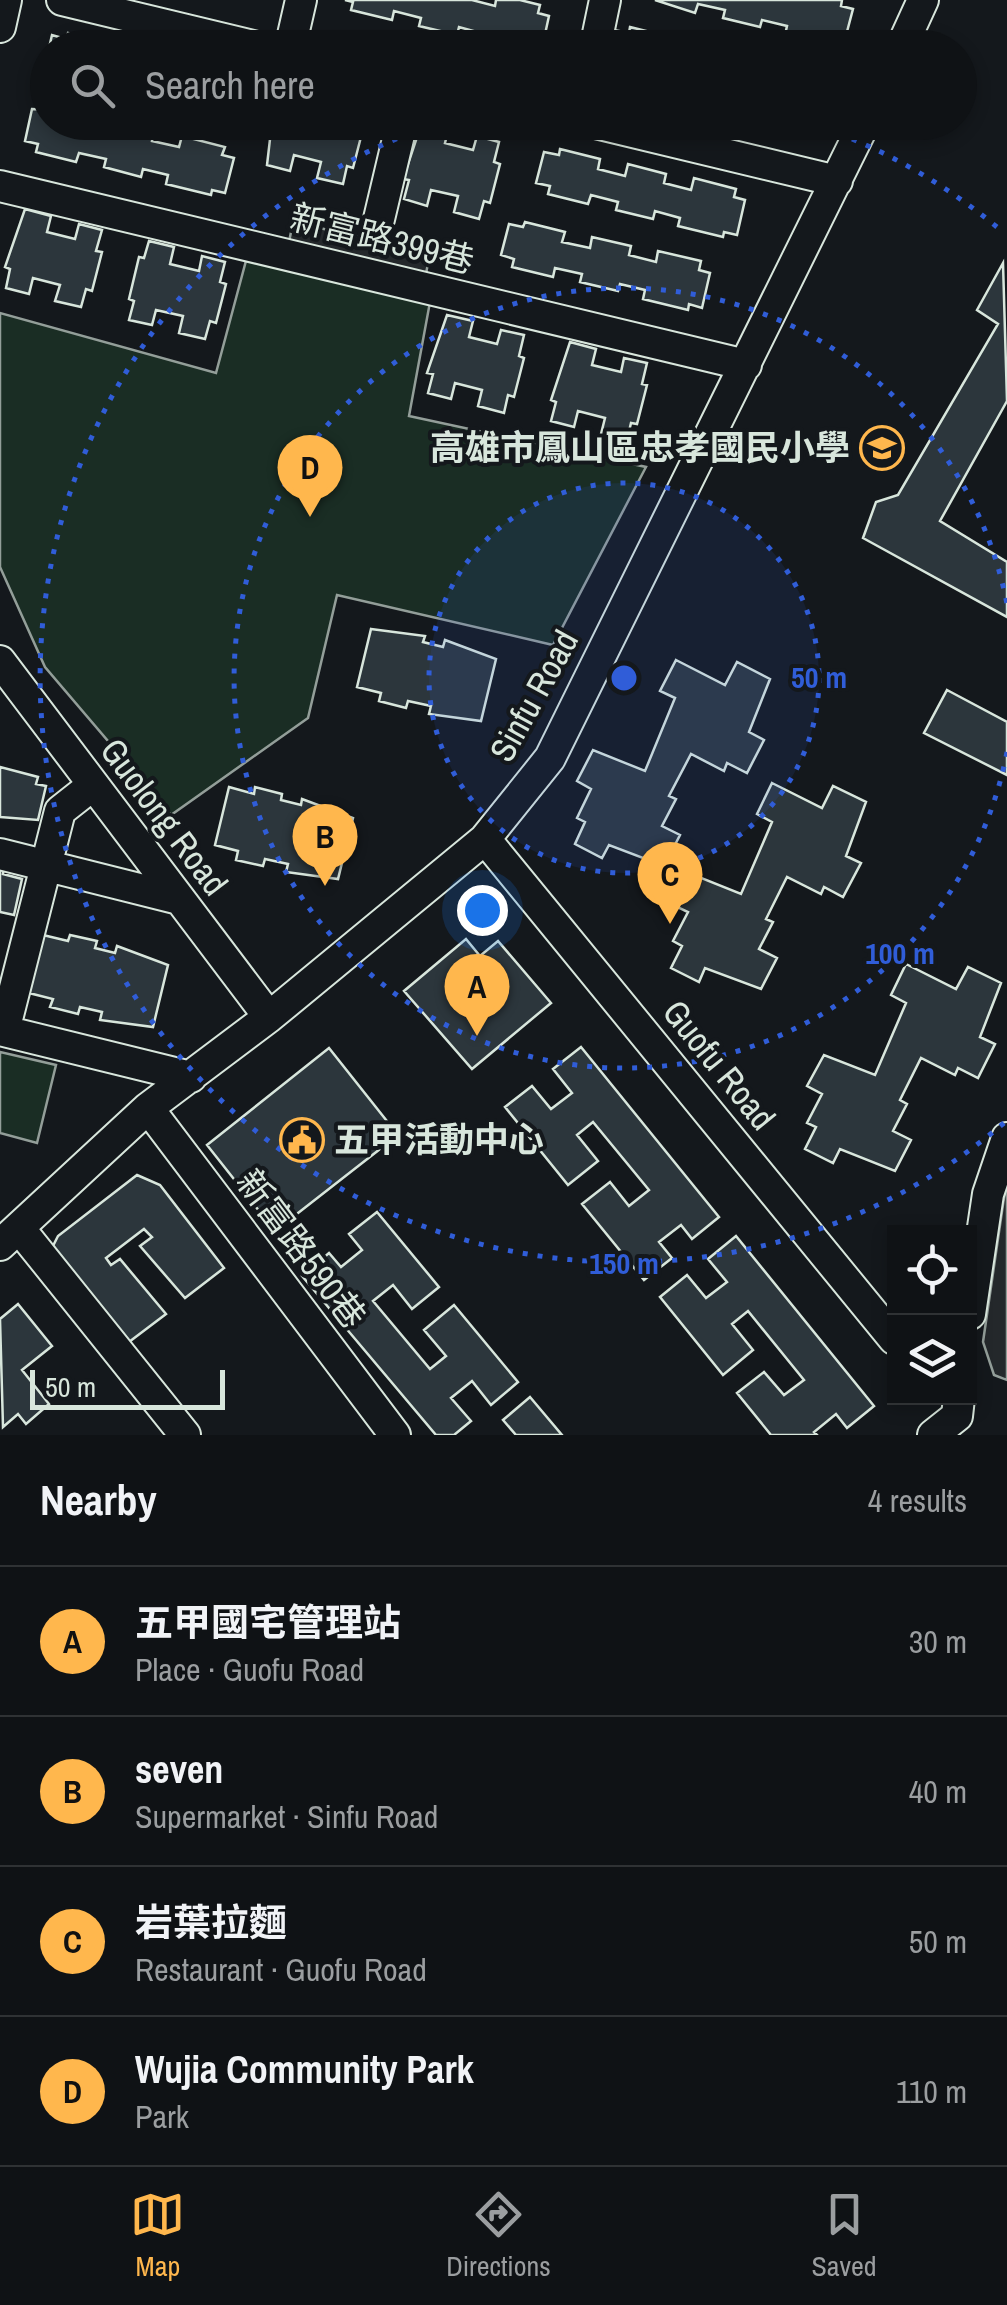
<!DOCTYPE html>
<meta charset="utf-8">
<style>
body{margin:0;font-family:"Archivo Narrow","Noto Sans TC",sans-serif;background:#1d2022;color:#f1f3f6}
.controls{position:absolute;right:30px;bottom:30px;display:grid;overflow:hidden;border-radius:0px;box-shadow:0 5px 15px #0003}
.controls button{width:90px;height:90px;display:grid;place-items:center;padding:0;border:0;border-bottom:2px solid #2f3234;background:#0f1215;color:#f1f3f6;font:50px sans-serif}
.scale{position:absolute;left:30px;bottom:25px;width:195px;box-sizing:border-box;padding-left:10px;border:5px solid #d8e6dc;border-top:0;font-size:28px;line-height:35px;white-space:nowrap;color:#d8e6dc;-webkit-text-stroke:8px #14181c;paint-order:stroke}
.you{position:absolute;left:482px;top:910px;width:35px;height:35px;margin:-25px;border:8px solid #fff;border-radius:50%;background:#1a73e8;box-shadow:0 0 0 15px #1a73e833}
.badge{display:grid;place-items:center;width:65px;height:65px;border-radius:50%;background:#ffb74d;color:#111;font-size:32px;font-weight:700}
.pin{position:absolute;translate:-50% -82px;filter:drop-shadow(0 2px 5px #0008)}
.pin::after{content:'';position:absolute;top:52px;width:35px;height:30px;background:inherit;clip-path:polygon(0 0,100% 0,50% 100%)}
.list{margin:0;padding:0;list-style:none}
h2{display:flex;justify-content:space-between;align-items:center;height:130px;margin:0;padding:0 40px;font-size:42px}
h2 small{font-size:32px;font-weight:400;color:#9b9ea0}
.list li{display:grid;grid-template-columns:65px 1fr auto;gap:30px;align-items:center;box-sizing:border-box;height:150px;padding:0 40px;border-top:2px solid #2f3234}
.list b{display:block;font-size:38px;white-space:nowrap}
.list p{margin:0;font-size:32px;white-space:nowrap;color:#9b9ea0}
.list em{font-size:32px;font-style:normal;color:#9b9ea0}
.icon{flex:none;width:55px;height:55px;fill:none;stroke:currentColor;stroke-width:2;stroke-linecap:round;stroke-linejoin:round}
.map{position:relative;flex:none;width:1007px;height:1435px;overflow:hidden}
.search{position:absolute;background:#0f1215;box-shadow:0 5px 15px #0003;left:30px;right:30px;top:30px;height:110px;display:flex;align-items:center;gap:25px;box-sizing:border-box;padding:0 35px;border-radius:55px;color:#9b9ea0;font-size:38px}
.sheet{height:730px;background:#0f1215}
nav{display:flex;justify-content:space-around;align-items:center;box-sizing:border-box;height:140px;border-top:2px solid #2f3234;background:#0f1215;font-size:28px;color:#9b9ea0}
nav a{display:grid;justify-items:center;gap:5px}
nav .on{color:#ffb74d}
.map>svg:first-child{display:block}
.green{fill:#1a2d24;stroke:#939e99;stroke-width:2.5}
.parking{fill:#24282b;stroke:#939e99;stroke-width:2.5}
.building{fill:#2c363c;stroke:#d8e6dc;stroke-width:2.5}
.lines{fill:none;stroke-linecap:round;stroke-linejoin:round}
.minor-casing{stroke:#d8e6dc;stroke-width:34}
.minor{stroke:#14181c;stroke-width:30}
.ring{fill:none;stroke:#305dd8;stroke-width:5;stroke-dasharray:5 10}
.labels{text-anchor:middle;stroke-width:8;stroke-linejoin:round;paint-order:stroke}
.street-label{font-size:35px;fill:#d8e6dc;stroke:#14181c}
.poi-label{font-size:35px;font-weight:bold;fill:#d8e6dc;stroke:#14181c;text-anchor:end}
.centre{fill:#305dd8;stroke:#14181c;stroke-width:5}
.ring-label{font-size:30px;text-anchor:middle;font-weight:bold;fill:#305dd8;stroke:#14181c;stroke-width:8;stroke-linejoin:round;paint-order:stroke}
</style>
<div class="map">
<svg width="1007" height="1435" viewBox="0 0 1007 1435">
<rect width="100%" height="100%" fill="#14181c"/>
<path class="green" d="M 247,257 L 430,302 L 409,416 L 646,467 L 553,645 L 337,595 L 308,718 L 171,815 L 45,667 L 0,567 L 0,313 L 216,373 Z
M 0,1052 L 56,1065 L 37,1143 L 0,1133 Z"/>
<path class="parking" d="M 293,222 L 430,253 L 425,279 L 288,247 Z
M 1007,1177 L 1007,1380 L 994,1375 L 983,1342 Z"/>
<path class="building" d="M 345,0 L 472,0 L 495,6 L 496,0 L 520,0 L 540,5 L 538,13 L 549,16 L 542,48 L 504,48 L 482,42 L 484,34 L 459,27 L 457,35 L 419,26 L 421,18 L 394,11 L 392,20 L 351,10 L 353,2 Z
M 655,0 L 842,0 L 841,6 L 853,9 L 844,43 L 831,41 L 830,46 L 785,35 L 787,26 L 762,20 L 760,27 L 723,18 L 725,10 L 698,4 L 695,13 Z
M 630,27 L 670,37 L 668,47 L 610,48 L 614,30 L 629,33 Z
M 68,33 L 108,43 L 107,48 L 49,48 L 52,35 L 66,39 Z
M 32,109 L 48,110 L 48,122 L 87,122 L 86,127 L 113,134 L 117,122 L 154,132 L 152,141 L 179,147 L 182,136 L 225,147 L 222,155 L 234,158 L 225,193 L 212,190 L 211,195 L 166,184 L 168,175 L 143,169 L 141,177 L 104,167 L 106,159 L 79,153 L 76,162 L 36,152 L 38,144 L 25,141 Z
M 272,122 L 359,122 L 358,127 L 363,129 L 353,168 L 347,166 L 343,184 L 317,178 L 321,162 L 294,155 L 290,171 L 267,165 Z
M 422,122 L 449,127 L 445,143 L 473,150 L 477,136 L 499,142 L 494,162 L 500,164 L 490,203 L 484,201 L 479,219 L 454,212 L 458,196 L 431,190 L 427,206 L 404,199 L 409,180 L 403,179 Z
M 560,149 L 600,159 L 598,169 L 625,176 L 628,164 L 666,174 L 664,183 L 691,190 L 694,178 L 736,189 L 734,197 L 745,200 L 737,235 L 724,232 L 723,237 L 678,226 L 680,218 L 655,211 L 653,219 L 616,210 L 618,202 L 591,195 L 588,204 L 548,194 L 550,186 L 536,183 L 544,152 L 559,155 Z
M 25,209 L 51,216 L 47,232 L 75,239 L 79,224 L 102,230 L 96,251 L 102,252 L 92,291 L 86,289 L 81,307 L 55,301 L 60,285 L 33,278 L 29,294 L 6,288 L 10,269 L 5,267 Z
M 525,222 L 565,232 L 562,242 L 590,248 L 592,237 L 631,246 L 629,255 L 656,262 L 658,251 L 701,261 L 699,270 L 710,273 L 702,308 L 689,304 L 688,310 L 643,299 L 645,290 L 620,284 L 618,291 L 580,282 L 582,274 L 555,268 L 553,277 L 512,267 L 514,259 L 501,255 L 509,224 L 523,227 Z
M 149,241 L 174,247 L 170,264 L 199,271 L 202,256 L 225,262 L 220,282 L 226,284 L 216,323 L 210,321 L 205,339 L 179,333 L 183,316 L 156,310 L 152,325 L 129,320 L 134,301 L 129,299 L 139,257 L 144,258 Z
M 1003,263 L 1007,401 L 940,521 L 1007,562 L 1007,617 L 863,538 L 876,502 L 898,495 L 998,324 L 977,310 Z
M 447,315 L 473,321 L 469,337 L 497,344 L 501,330 L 524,335 L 519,356 L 524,358 L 514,397 L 508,395 L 504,413 L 478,406 L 482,390 L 455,383 L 451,399 L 428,393 L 433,374 L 427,373 Z
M 570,342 L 596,349 L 592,365 L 621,372 L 624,358 L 647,363 L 642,384 L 647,385 L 637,424 L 631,423 L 627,440 L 601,434 L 605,418 L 578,411 L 574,427 L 551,421 L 556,402 L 551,400 Z
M 371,629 L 425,636 L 423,642 L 443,647 L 445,640 L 496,659 L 481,721 L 429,714 L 431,706 L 408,701 L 406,708 L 379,701 L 381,693 L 357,687 Z
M 676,660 L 725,685 L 737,662 L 770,679 L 749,732 L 764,740 L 747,773 L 727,763 L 724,771 L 691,754 L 669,796 L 676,799 L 662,826 L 680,835 L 664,866 L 609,845 L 602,858 L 575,844 L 585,822 L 577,818 L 591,789 L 577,781 L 593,750 L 645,771 L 675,698 L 660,691 Z
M 947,690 L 1007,722 L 1007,775 L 924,733 Z
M 0,767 L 38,777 L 36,784 L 46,786 L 38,820 L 0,817 Z
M 772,783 L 822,808 L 833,786 L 866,802 L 846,856 L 861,863 L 843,897 L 824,887 L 821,894 L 787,877 L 766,919 L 773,922 L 759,949 L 777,958 L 761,989 L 705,968 L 699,982 L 671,968 L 682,946 L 673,941 L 688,912 L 673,905 L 689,873 L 741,894 L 772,822 L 757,814 Z
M 229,787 L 254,794 L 255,787 L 282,794 L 281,800 L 301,805 L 302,799 L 353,818 L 338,879 L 286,872 L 288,864 L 265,859 L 263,866 L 236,860 L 238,851 L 215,845 Z
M 0,866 L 4,867 L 3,874 L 22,879 L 14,915 L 0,912 Z
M 43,935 L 68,941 L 70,935 L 97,941 L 95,948 L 115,953 L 117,946 L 168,965 L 153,1027 L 100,1020 L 102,1012 L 80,1007 L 78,1014 L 50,1007 L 53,999 L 29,993 Z
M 466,939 L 480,956 L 498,941 L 551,1003 L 472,1069 L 404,991 Z
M 906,964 L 956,989 L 968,967 L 1001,983 L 980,1037 L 995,1044 L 978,1078 L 958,1068 L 955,1075 L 921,1058 L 900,1100 L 907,1104 L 893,1131 L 911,1140 L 895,1171 L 840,1149 L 833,1163 L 805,1149 L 816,1127 L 807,1123 L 822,1094 L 807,1086 L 824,1055 L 875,1075 L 906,1003 L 891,995 Z
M 581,1047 L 719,1217 L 692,1239 L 681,1225 L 659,1242 L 672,1258 L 644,1280 L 582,1204 L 610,1182 L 629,1206 L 649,1190 L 593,1122 L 577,1135 L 598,1161 L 568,1185 L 505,1107 L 532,1086 L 551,1109 L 572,1093 L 553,1069 Z
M 329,1048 L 398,1135 L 275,1231 L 207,1145 Z
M 137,1175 L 160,1185 L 224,1268 L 185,1298 L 140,1246 L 152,1237 L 144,1229 L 106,1258 L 111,1265 L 120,1259 L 166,1314 L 125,1345 L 56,1258 L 53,1246 L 58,1236 Z
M 377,1212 L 439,1287 L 412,1309 L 393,1285 L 373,1301 L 430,1369 L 446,1356 L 424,1330 L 454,1305 L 518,1382 L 491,1405 L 472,1381 L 451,1398 L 471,1421 L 454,1435 L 436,1435 L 302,1276 L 329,1253 L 341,1267 L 362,1250 L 349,1234 Z
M 736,1236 L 874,1406 L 847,1428 L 836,1414 L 814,1432 L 817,1435 L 771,1435 L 737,1393 L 764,1372 L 784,1395 L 804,1380 L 748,1311 L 732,1324 L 753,1350 L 723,1375 L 660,1297 L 687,1275 L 706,1298 L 727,1282 L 708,1259 Z
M 18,1304 L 52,1346 L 22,1370 L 49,1404 L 26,1424 L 18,1414 L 3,1427 L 0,1319 Z
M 530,1397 L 562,1435 L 516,1435 L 503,1420 Z"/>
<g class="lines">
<g class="minor-casing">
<path id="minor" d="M 62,0 L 261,48
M 0,27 L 6,0
M 290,48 L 301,0
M 595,48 L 605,0
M 901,48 L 923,0
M 591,122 L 837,181
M 0,186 L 746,365
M 379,219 L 402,122
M 0,661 L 269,1017
M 485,839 L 894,1339
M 0,854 L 179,899
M 0,1030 L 191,1077
M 4,1031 L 60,811 L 93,785
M 148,1108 L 395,1435
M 19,1228 L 185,1435
M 0,1245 L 148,1108 L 269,1017 L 485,839 L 550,758 L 865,122
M 970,1314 L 988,1194 L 1007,1138
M 933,1435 L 957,1416 L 959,1398"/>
</g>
<use href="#minor" class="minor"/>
</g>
<circle cx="624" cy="678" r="195" fill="#305dd8" fill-opacity=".12"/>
<g class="ring">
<circle cx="624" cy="678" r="195"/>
<path d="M1007 752A390 390 0 1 1 1007 604"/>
<path d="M1004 1123A585 585 0 1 1 438 123M810 123A585 585 0 0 1 1004 233"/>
</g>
<defs>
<g id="school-ring" transform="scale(2.25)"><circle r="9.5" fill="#14181c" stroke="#ffb74d" stroke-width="1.5"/><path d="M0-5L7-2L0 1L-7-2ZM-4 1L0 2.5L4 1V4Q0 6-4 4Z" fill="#ffb74d"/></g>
<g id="civic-ring" transform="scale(2.25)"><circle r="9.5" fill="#14181c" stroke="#ffb74d" stroke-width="1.5"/><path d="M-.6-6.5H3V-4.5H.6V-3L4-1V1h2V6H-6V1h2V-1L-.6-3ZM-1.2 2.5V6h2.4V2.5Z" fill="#ffb74d"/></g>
</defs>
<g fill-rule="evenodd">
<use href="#school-ring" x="882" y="448"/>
<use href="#civic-ring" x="302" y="1140"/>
</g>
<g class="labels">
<g class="street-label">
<text transform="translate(382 239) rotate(14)" y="12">新富路399巷</text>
<text transform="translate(534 696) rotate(-61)" y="12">Sinfu Road</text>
<text transform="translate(164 817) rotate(53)" y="12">Guolong Road</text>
<text transform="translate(719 1065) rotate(51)" y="12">Guofu Road</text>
<text transform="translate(301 1249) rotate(53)" y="12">新富路590巷</text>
</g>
<g class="poi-label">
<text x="850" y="460">高雄市鳳山區忠孝國民小學</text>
<text x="334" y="1152" text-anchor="start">五甲活動中心</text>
</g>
</g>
<circle cx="624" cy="678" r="15" class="centre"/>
<g class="ring-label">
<text x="819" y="688">50 m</text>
<text x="900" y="964">100 m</text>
<text x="624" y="1274">150 m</text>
</g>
</svg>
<div class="controls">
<button><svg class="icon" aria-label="locate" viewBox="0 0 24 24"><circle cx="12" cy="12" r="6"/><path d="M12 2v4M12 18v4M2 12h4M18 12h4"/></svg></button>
<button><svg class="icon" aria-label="layers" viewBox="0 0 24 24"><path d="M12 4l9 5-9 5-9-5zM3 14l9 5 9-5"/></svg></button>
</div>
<div class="scale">50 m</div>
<div class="you"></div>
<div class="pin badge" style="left:477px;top:1036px">A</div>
<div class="pin badge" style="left:325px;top:886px">B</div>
<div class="pin badge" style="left:670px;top:924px">C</div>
<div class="pin badge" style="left:310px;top:517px">D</div>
<div class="search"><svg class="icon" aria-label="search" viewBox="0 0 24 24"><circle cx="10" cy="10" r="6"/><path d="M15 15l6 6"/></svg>Search here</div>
</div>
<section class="sheet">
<h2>Nearby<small>4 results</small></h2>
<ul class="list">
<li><span class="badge">A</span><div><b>五甲國宅管理站</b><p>Place · Guofu Road</p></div><em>30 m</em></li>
<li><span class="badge">B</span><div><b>seven</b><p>Supermarket · Sinfu Road</p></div><em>40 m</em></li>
<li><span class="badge">C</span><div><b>岩葉拉麵</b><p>Restaurant · Guofu Road</p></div><em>50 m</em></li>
<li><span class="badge">D</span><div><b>Wujia Community Park</b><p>Park</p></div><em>110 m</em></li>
</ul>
</section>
<nav>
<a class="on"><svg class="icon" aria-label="map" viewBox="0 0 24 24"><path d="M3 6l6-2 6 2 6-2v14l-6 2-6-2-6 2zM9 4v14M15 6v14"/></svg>Map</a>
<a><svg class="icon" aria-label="directions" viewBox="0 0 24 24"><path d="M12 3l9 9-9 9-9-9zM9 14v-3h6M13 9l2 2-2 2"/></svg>Directions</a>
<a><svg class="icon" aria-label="saved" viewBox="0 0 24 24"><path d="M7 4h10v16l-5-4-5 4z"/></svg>Saved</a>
</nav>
